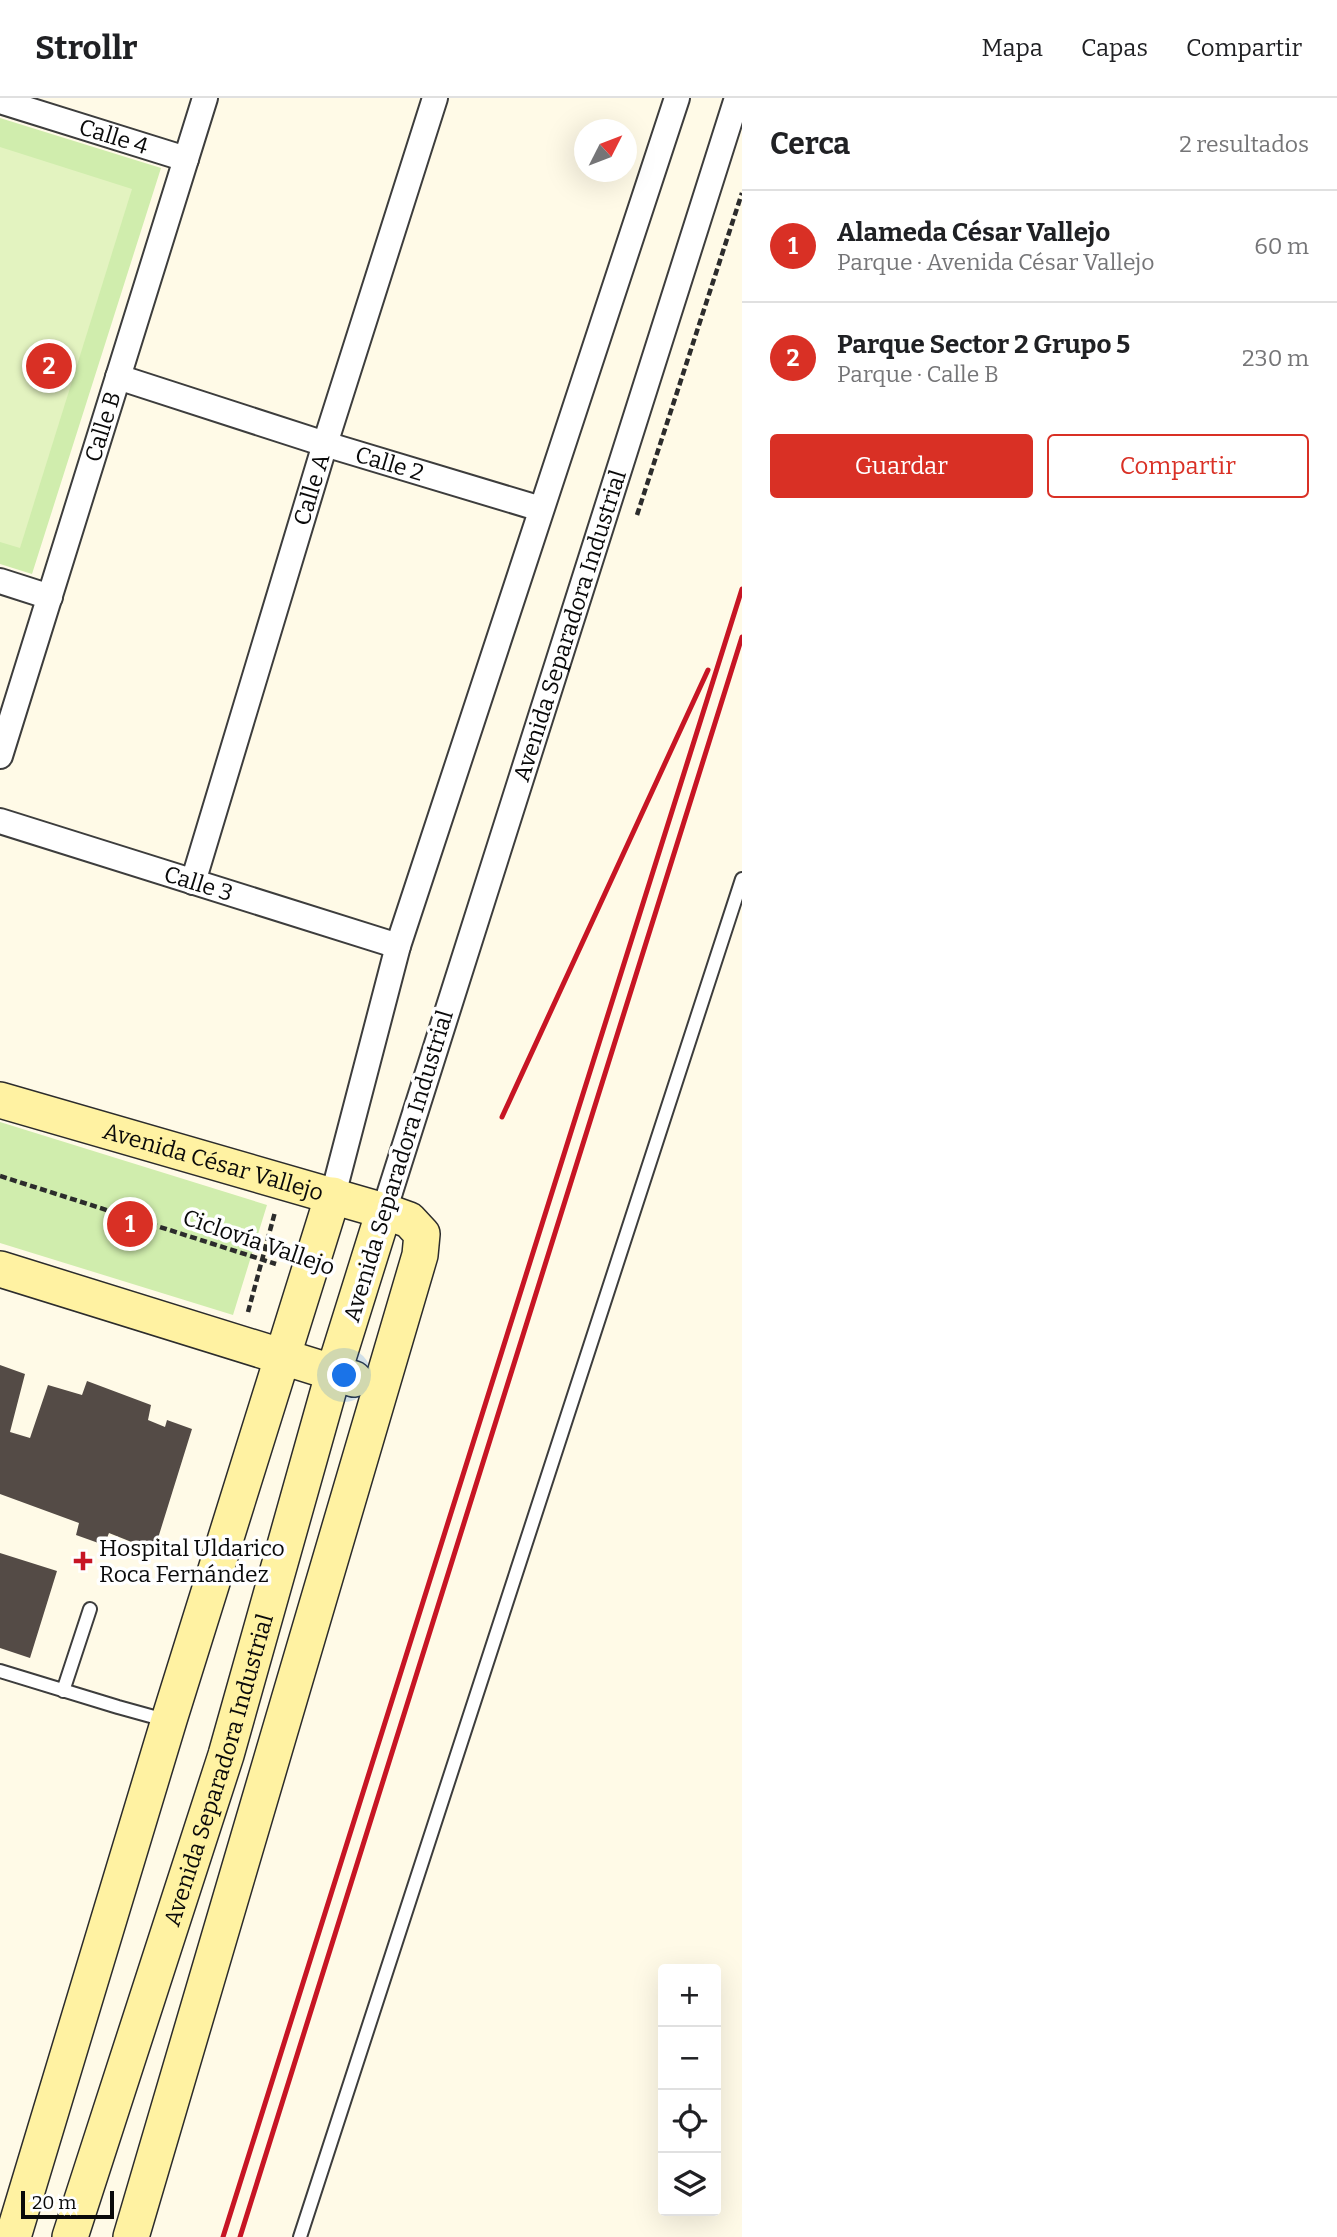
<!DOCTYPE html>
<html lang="es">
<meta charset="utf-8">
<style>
body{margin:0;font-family:Bitter,serif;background:#f6f6f6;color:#202124}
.controls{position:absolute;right:21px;bottom:21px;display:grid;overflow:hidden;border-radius:7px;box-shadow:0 7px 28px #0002}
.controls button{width:63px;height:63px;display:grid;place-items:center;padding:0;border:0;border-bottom:2px solid #e0e0e0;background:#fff;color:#202124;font:35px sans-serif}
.compass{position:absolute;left:574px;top:21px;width:63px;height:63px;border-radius:50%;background:#fff;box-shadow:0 7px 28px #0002;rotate:48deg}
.scale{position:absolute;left:21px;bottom:18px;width:93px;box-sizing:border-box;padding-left:7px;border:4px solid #0a0a0a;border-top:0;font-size:19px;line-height:24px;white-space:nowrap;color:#0a0a0a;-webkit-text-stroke:5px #fff;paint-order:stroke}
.you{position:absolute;left:345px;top:1278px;width:24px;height:24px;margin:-18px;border:5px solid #fff;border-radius:50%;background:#1a73e8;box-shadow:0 0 0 10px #1a73e833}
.badge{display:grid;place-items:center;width:46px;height:46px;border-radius:50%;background:#d93025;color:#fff;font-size:23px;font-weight:700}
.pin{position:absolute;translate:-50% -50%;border:4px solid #fff;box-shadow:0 2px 7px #0006}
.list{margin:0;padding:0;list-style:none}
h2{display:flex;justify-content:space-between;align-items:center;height:91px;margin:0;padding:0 28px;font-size:30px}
h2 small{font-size:23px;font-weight:400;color:#757577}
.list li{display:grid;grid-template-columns:46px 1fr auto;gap:21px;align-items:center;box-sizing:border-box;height:112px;padding:0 28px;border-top:2px solid #e0e0e0}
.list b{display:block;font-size:26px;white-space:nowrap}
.list p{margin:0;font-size:23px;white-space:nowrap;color:#757577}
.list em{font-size:23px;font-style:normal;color:#757577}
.actions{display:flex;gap:14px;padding:21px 28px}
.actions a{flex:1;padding:16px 0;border:2px solid #d93025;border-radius:7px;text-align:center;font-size:24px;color:#d93025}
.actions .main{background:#d93025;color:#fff}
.icon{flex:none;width:38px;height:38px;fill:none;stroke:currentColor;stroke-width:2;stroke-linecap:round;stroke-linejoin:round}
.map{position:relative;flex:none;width:742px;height:2139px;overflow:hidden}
header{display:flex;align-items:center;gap:42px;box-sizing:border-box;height:98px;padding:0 35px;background:#fff;border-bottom:2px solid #e0e0e0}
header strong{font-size:33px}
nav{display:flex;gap:38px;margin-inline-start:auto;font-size:24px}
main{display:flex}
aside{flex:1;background:#fff}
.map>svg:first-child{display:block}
.green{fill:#d0edad}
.pitch{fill:#e3f3c0}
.building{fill:#544b46}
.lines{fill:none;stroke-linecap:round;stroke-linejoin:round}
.lane-casing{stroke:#3d3d3d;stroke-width:16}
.street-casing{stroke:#3d3d3d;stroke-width:28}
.secondary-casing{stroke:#2c2c2c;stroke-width:38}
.path{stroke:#2c2c2c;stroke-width:4.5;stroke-dasharray:7 3.5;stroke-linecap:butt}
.lane{stroke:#fff;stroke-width:12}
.street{stroke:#fff;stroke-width:24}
.secondary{stroke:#fff2a2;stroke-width:35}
.rail{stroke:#c71524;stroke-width:5}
.poi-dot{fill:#c71524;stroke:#fff;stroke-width:2.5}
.labels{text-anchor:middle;stroke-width:7;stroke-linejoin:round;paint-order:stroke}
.street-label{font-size:23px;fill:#0a0a0a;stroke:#fff}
.poi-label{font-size:23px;fill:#0a0a0a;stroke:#fff;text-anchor:start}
</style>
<header>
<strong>Strollr</strong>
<nav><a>Mapa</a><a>Capas</a><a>Compartir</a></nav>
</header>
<main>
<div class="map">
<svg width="742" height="2139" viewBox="0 0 742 2139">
<rect width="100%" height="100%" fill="#fffae7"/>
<path class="green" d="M 0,20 L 161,70 L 32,476 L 0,466 Z
M 0,1024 L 267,1107 L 233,1217 L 0,1145 Z"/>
<path class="pitch" d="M 0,49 L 132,91 L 20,450 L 0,444 Z"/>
<path class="building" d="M 0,1267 L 25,1276 L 10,1334 L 30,1340 L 48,1287 L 82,1297 L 87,1283 L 151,1307 L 148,1322 L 165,1329 L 167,1322 L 192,1331 L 154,1453 L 109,1435 L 104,1447 L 76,1437 L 79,1425 L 0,1396 Z
M 0,1455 L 57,1473 L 30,1560 L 0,1550 Z"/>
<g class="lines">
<g class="lane-casing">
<path id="lane" d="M 0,1573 L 118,1609 L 165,1622
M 63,1593 L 90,1511
M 300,2139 L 742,781"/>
</g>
<g class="street-casing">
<g id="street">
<path id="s1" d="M 0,3 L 186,61"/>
<path id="s2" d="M 118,279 L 325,346 L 541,411"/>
<path d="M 0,483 L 50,499"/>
<path id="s3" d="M 0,658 L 205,0"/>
<path id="s4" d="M 0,723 L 398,848"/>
<path id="s5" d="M 193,784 L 325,346 L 435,0"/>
<path d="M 333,1097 L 398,848 L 677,0"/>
<path id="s6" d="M 384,1113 L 737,0"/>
</g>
</g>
<g class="secondary-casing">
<g id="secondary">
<path id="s7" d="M 0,1002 L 384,1113 L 409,1122 L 422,1136 L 420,1157 L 131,2139"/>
<path d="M 0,1171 L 354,1281"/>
<path d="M 13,2139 L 169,1622 L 333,1097"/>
<path id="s8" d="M 70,2139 L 226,1657 L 334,1273 L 384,1113"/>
</g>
</g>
<path class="path" d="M 637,417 L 742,95
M 0,1078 L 276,1166
M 248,1214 L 275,1114"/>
<use href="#lane" class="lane"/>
<use href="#street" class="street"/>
<use href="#secondary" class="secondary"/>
<path class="rail" d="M 502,1019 L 708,572
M 223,2139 L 742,491
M 240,2139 L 742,539"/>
</g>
<path class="poi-dot" d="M79.5 1452.5h7v7h7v7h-7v7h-7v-7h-7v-7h7z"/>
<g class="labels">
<g class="street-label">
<text dy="8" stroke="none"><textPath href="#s1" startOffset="119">Calle 4</textPath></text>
<text dy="8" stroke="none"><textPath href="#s3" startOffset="345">Calle B</textPath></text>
<text dy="8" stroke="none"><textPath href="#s2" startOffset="285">Calle 2</textPath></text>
<text dy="8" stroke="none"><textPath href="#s5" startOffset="410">Calle A</textPath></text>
<text dy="8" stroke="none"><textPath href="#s6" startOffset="614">Avenida Separadora Industrial</textPath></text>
<text dy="8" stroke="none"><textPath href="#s4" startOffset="208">Calle 3</textPath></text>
<text dy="8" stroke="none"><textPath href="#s7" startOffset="222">Avenida César Vallejo</textPath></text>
<text transform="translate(398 1068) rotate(-73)" y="8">Avenida Separadora Industrial</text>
<text transform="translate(259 1144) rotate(19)" y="8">Ciclovía Vallejo</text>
<text dy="8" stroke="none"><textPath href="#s8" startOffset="490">Avenida Separadora Industrial</textPath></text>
</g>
<g class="poi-label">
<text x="99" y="1458">Hospital Uldarico<tspan x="99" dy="26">Roca Fernández</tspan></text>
</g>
</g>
</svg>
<div class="controls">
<button>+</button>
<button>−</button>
<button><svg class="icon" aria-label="locate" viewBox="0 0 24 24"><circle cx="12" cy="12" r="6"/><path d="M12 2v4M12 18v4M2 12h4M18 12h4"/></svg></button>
<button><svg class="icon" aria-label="layers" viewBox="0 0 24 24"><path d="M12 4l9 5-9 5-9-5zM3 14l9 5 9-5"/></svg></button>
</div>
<svg class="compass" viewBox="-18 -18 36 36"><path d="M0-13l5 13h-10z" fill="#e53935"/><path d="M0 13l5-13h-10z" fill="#757577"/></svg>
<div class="scale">20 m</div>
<div class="you"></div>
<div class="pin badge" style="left:130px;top:1126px">1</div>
<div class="pin badge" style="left:49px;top:268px">2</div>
</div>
<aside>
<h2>Cerca<small>2 resultados</small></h2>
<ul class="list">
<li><span class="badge">1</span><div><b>Alameda César Vallejo</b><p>Parque · Avenida César Vallejo</p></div><em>60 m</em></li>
<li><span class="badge">2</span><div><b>Parque Sector 2 Grupo 5</b><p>Parque · Calle B</p></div><em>230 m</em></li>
</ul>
<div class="actions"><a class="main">Guardar</a><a>Compartir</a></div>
</aside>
</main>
